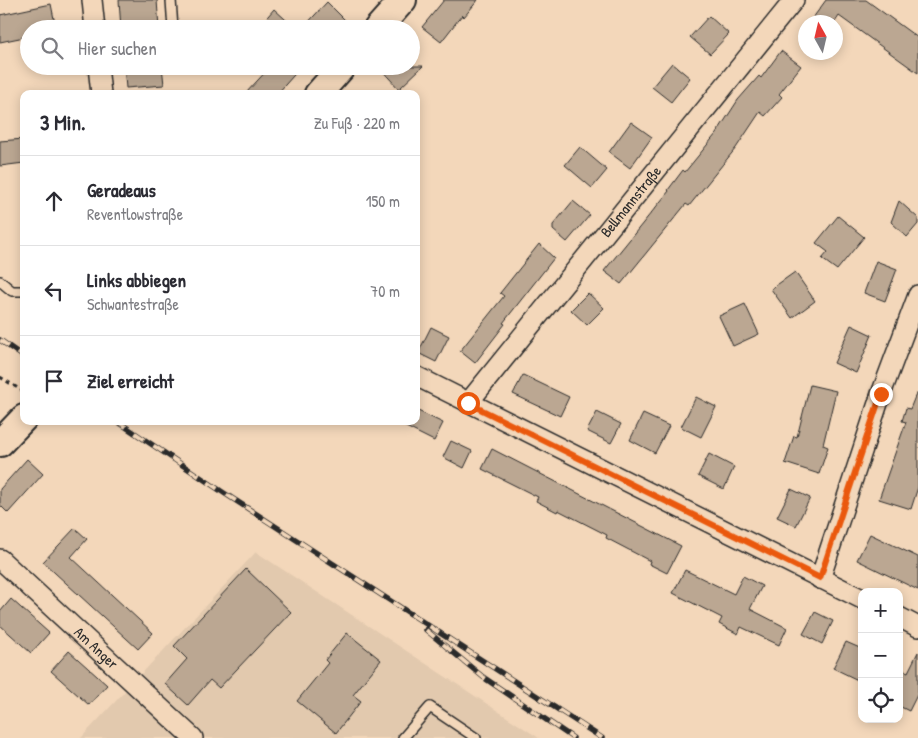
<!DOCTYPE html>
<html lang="de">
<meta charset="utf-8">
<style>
body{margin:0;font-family:"Patrick Hand",sans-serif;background:#f7f7f7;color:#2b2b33}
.controls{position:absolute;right:15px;bottom:15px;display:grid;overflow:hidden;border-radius:10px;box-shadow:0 2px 12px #0003}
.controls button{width:45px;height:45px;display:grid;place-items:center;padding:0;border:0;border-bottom:1px solid #e1e1e2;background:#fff;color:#2b2b33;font:25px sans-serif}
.compass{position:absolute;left:798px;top:15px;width:45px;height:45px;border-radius:50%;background:#fff;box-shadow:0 2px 12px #0003;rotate:352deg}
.stop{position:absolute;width:15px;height:15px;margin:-11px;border:4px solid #ea580c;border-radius:50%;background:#fff}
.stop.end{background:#ea580c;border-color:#fff;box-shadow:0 1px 5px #0008}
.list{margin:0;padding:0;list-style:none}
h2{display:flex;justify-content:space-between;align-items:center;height:65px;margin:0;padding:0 20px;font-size:21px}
h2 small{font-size:16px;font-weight:400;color:#7c7c81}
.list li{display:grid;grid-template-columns:32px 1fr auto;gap:15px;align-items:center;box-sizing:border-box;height:90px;padding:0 20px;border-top:1px solid #e1e1e2}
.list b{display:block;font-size:19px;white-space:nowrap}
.list p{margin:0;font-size:16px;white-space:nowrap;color:#7c7c81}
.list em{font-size:16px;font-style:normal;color:#7c7c81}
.icon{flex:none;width:28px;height:28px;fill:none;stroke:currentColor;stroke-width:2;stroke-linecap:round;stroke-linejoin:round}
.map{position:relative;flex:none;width:918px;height:738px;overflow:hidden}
.search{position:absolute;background:#fff;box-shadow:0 2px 12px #0003;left:20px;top:20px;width:400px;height:55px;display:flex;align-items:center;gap:12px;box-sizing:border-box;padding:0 18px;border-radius:28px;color:#7c7c81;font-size:19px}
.panel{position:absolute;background:#fff;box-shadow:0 2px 12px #0003;left:20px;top:90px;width:400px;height:335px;border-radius:10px}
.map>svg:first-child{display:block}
.built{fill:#e2c9ae}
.building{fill:#bba792;stroke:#2b2b2b}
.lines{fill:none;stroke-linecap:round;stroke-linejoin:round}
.lane-casing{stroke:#2b2b2b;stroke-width:12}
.street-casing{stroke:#2b2b2b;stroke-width:22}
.secondary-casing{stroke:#2b2b2b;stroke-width:30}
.path{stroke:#2b2b2b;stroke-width:3;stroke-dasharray:4 4;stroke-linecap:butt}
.lane{stroke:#f3d7ba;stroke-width:9}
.street{stroke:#f3d7ba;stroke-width:19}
.secondary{stroke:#f3d7ba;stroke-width:26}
.rail-casing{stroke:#2b2b2b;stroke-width:5.5}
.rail{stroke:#f3d7ba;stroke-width:4;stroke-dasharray:11;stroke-linecap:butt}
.route{stroke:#ea580c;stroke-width:6}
.labels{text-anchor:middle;stroke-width:4;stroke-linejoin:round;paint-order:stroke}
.street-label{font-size:15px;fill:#2b2b2b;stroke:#f3d7ba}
</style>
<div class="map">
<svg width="918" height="738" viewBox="0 0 918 738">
<rect width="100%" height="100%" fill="#f3d7ba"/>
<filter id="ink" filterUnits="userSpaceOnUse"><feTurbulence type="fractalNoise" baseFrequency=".02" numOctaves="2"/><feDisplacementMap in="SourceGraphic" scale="10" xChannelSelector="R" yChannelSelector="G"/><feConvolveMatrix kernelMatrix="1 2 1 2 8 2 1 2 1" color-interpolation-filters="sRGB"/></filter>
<g filter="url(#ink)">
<path class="built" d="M 256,552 L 539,738 L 81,738 Z"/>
<path class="building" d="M 119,0 L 157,0 L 159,29 L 121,29 Z
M 444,0 L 478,0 L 464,17 L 462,15 L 441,42 L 422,27 Z
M 826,0 L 866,0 L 918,38 L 918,73 L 839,16 L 835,22 L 810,22 Z
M 327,2 L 346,21 L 338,29 L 302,29 Z
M 51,4 L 56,29 L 29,29 L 29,36 L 0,42 L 0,15 Z
M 274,9 L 296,29 L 257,29 Z
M 709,16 L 729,34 L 710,54 L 690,37 Z
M 781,51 L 801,66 L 779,94 L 782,97 L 765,116 L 760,112 L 736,148 L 689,206 L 686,204 L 621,284 L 604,271 L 669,191 L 668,190 L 683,170 L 685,172 L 716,134 L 738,100 L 759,76 L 761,78 Z
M 672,63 L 690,78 L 671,102 L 652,87 Z
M 124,66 L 162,66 L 164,85 L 126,88 Z
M 271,66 L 302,66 L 277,94 L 245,94 Z
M 378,66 L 423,66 L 399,89 Z
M 631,122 L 652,137 L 630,168 L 609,152 Z
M 24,139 L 24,163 L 0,166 L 0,141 Z
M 580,147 L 607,170 L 592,188 L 565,165 Z
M 573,201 L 590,215 L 567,242 L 553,230 L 553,225 Z
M 899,201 L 918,218 L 918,224 L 907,237 L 891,222 Z
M 838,216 L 864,237 L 837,270 L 822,259 L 828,252 L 816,243 Z
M 539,244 L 554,258 L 503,323 L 505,324 L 475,363 L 460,351 L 504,296 L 500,293 Z
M 876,261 L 897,269 L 885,301 L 864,293 Z
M 795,272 L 815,301 L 792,318 L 771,289 Z
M 588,293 L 604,308 L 587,325 L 571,310 Z
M 745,304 L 759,334 L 733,346 L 719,316 Z
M 851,325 L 872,335 L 856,373 L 834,363 Z
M 431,327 L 449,336 L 436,362 L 418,353 Z
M 523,375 L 569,397 L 560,416 L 513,394 Z
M 810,385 L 836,391 L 823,445 L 828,447 L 819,474 L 785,463 L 794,436 L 797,437 Z
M 916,394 L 918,394 L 918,487 L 911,509 L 879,499 L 906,422 L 902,421 L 906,408 L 910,409 Z
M 696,397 L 716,407 L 701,437 L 681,427 Z
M 416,410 L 443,423 L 434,441 L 394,421 L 416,421 Z
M 597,412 L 621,424 L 611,443 L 587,431 Z
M 643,414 L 669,426 L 655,453 L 630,440 Z
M 451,441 L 472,451 L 464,468 L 443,457 Z
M 492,449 L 681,546 L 667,573 L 649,564 L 650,561 L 606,538 L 607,535 L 558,510 L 557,512 L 536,501 L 538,497 L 482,469 Z
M 709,454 L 734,467 L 724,489 L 698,476 Z
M 27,459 L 43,474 L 8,513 L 0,505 L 0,489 Z
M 791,489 L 810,498 L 796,526 L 777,517 Z
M 75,528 L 87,539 L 71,557 L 153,633 L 138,649 L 43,562 Z
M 870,534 L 918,557 L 918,590 L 857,560 Z
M 246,569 L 291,612 L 219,688 L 210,680 L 188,705 L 165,684 L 187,659 L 174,646 Z
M 685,570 L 734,594 L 743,576 L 762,586 L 750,609 L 787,628 L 779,645 L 741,627 L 738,634 L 719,624 L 722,618 L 673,593 Z
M 11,599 L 49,633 L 31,653 L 0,625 L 0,612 Z
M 815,612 L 833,621 L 822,644 L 803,634 Z
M 347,633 L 381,660 L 353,695 L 361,701 L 336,733 L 297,701 L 328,663 L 325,660 Z
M 846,642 L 862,649 L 862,682 L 833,668 Z
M 69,651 L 107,685 L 89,705 L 51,671 Z
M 918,652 L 918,693 L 909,711 L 899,706 L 899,668 L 908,672 Z"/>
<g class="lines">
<g class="lane-casing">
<path id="lane" d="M 171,0 L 173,29
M 0,281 L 12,291 L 24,291
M 403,738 L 430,707 L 476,738"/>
</g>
<g class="street-casing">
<g id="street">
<path d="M 92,0 L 95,29"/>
<path d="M 98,66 L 101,94"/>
<path d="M 416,376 L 862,599"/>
<path id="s1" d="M 468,403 L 794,0"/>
<path id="s2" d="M 0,559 L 193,738"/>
<path d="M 820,579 L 881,394 L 918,295"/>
<path d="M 899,617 L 918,627"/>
</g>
</g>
<g class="secondary-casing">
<path id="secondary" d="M 377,29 L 403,0
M 318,94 L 343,66
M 0,443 L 24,418"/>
</g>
<path class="path" d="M 0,377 L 24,392"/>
<use href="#lane" class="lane"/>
<use href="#street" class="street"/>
<use href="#secondary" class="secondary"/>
<g class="rail-casing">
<path id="rail" d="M 0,340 L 24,357
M 117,421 L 224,493 L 602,738
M 426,630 L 483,677 L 573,738"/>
</g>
<use href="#rail" class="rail"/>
</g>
</g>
<g class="lines" filter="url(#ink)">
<path class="route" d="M 468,403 L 820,578 L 881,394"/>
</g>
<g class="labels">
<g class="street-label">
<text dy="5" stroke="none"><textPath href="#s1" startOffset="259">Bellmannstraße</textPath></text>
<text dy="5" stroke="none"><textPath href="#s2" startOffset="131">Am Anger</textPath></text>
</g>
</g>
</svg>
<div class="controls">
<button>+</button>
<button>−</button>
<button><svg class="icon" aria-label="locate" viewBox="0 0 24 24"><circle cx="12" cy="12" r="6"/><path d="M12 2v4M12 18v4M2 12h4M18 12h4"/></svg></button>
</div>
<svg class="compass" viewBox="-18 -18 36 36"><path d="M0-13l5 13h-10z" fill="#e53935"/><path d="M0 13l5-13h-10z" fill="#7c7c81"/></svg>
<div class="stop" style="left:468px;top:403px"></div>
<div class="stop end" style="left:881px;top:394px"></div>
<div class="search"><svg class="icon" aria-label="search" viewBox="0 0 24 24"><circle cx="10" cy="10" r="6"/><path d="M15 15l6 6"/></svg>Hier suchen</div>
<section class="panel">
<h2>3 Min.<small>Zu Fuß · 220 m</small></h2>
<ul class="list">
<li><svg class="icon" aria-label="ahead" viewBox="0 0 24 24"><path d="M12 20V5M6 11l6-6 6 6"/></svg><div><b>Geradeaus</b><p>Reventlowstraße</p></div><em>150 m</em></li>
<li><svg class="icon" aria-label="left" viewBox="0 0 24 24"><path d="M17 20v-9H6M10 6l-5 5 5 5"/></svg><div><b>Links abbiegen</b><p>Schwantestraße</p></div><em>70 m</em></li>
<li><svg class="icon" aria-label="arrive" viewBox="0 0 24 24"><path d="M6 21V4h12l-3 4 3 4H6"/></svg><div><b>Ziel erreicht</b></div></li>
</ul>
</section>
</div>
